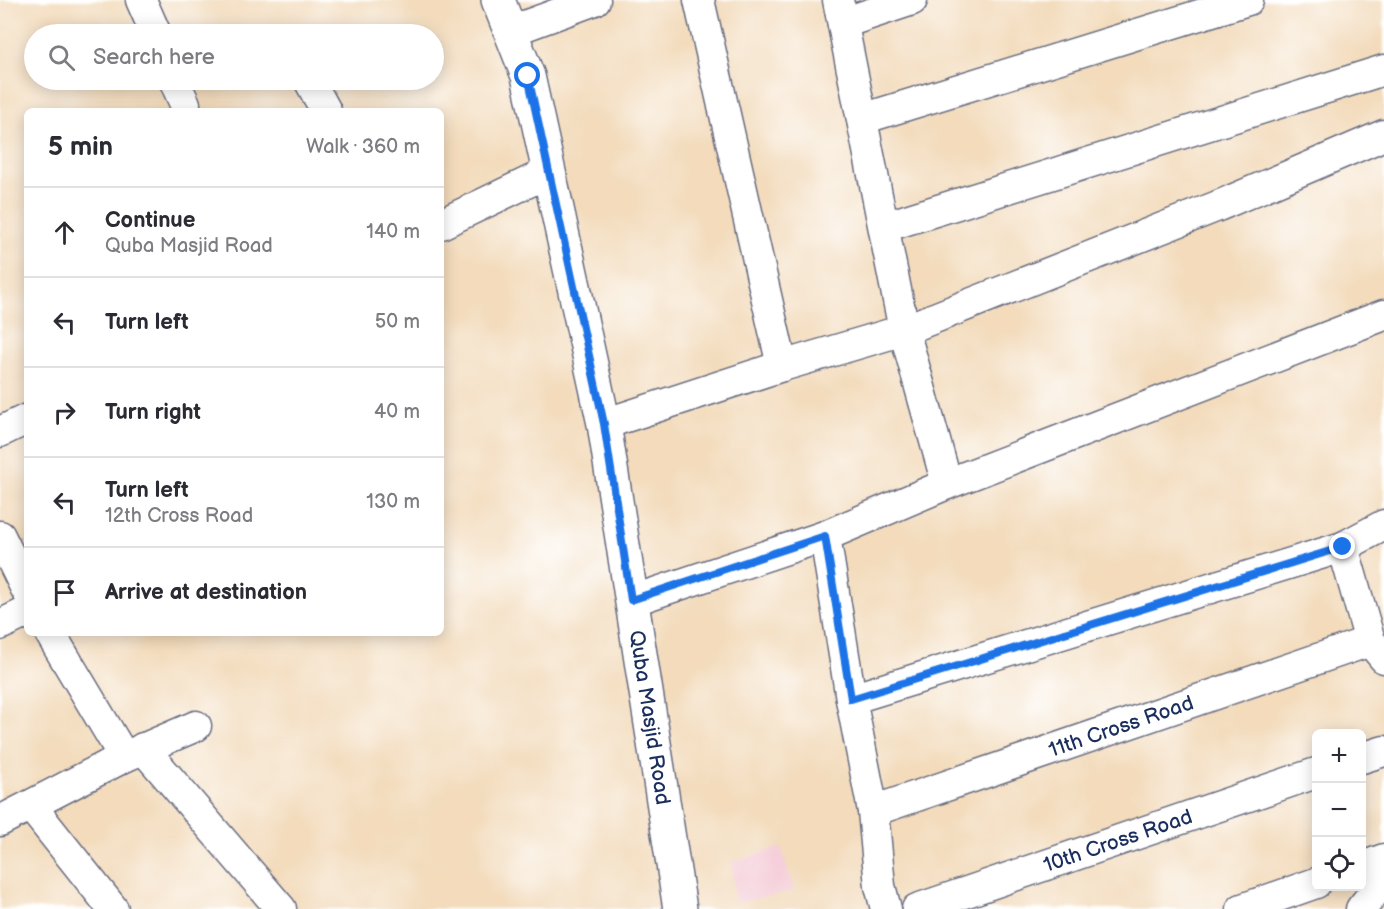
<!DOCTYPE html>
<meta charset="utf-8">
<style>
body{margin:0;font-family:"Balsamiq Sans",sans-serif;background:#f7f7f7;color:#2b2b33}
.controls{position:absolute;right:18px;bottom:18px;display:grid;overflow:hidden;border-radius:9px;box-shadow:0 3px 15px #0003}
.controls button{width:54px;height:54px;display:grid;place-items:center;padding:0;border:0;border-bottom:2px solid #e1e1e2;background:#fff;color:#2b2b33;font:30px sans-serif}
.stop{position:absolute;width:18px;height:18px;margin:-14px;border:4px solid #1a73e8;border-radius:50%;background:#fff}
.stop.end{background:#1a73e8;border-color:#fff;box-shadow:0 2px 6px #0008}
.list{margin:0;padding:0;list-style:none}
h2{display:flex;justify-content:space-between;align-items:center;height:78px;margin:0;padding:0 24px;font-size:26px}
h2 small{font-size:20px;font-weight:400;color:#7c7c81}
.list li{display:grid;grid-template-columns:39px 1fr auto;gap:18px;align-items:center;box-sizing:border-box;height:90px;padding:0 24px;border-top:2px solid #e1e1e2}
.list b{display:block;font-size:22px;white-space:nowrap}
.list p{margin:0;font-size:20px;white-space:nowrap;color:#7c7c81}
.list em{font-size:20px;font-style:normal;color:#7c7c81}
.icon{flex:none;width:33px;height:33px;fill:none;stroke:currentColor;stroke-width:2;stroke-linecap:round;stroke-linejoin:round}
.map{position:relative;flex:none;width:1384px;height:909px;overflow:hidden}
.search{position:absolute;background:#fff;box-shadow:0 3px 15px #0003;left:24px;top:24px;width:420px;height:66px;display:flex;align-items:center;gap:15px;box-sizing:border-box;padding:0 21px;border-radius:33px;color:#7c7c81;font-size:22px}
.panel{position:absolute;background:#fff;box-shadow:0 3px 15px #0003;left:24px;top:108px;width:420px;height:528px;border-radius:9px}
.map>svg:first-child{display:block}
.built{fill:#f5cfda}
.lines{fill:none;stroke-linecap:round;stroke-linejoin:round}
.minor-casing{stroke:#676b7f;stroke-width:33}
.tertiary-casing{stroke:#676b7f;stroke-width:36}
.minor{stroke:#fff;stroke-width:30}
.tertiary{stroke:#fff;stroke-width:33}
.route{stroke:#1a73e8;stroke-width:8}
.labels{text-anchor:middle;stroke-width:6;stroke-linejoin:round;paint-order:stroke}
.street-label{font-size:21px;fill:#1b2f5e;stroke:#fff}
</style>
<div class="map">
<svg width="1384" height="909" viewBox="0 0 1384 909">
<rect width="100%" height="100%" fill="#fff"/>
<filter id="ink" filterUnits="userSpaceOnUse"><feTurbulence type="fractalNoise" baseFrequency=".0167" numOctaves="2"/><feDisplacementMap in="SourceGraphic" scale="12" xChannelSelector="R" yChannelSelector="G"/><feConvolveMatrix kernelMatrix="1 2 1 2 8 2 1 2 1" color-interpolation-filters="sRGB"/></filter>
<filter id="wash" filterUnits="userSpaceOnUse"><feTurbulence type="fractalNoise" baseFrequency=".008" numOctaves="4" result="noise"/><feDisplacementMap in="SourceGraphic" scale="24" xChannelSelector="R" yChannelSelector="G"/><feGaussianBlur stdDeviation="1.35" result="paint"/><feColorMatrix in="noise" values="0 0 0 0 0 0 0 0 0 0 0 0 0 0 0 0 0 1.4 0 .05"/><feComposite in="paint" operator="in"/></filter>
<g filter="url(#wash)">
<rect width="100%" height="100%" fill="#f3dbbc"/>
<path class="built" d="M 781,847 L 794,891 L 735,903 L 732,862 Z"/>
</g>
<g filter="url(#ink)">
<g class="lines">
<g class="minor-casing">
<g id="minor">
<path d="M 141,0 L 156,34"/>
<path d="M 699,0 L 782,366"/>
<path d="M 838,0 L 904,330 L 947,484"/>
<path d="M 843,23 L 912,0"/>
<path d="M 511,31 L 595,0"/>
<path d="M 174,80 L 185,104"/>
<path d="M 309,80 L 326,111"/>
<path d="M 862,119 L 1248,0"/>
<path d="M 441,224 L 549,172"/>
<path d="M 884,227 L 1384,70"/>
<path d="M 604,424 L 782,366 L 904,330 L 1218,206 L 1384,135"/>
<path d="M 0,432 L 27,419"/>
<path d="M 0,536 L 27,591"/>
<path d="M 825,536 L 851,699 L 873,811 L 880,886 L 886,909"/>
<path d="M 1343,547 L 1370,641 L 1384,658"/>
<path d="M 631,601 L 825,536 L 947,484 L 1384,315"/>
<path d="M 0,625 L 27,612"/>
<path d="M 50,633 L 124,757"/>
<path d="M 851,699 L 1343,547 L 1384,525"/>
<path d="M 143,748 L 281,909"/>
<path d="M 1362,758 L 1384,751"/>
<path d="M 31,806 L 113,909"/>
<path id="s1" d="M 873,811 L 1370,641"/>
<path d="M 0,821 L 124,757 L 196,726"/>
<path d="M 1362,867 L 1384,859"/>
<path id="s2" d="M 917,909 L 1316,773"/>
<path d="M 1242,909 L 1316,883"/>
<path d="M 1361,909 L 1384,880"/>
</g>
</g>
<g class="tertiary-casing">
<g id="tertiary">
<path id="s3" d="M 498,0 L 528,76 L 604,424 L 680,909"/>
</g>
</g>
<use href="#minor" class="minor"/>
<use href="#tertiary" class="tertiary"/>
</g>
</g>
<g class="lines" filter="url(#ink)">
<path class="route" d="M 528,76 L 604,424 L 631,600 L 825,536 L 851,699 L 1343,547"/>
</g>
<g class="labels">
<g class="street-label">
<text dy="7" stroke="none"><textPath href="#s3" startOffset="735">Quba Masjid Road</textPath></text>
<text dy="7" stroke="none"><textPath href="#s1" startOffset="262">11th Cross Road</textPath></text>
<text dy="7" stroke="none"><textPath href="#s2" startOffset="212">10th Cross Road</textPath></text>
</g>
</g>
</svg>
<div class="controls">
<button>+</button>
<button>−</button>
<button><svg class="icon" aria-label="locate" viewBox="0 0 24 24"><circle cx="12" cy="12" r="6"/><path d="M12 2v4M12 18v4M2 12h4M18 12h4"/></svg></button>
</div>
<div class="stop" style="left:528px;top:76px"></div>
<div class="stop end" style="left:1343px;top:547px"></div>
<div class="search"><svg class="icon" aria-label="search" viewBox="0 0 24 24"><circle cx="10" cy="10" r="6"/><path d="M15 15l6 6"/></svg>Search here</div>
<section class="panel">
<h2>5 min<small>Walk · 360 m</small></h2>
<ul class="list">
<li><svg class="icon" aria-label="ahead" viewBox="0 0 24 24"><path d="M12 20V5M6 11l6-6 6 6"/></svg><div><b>Continue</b><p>Quba Masjid Road</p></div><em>140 m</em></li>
<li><svg class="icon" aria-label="left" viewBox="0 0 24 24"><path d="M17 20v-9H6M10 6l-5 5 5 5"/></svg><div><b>Turn left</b></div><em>50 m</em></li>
<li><svg class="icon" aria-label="right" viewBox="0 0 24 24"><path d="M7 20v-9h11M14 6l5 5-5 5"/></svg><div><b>Turn right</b></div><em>40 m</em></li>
<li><svg class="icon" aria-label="left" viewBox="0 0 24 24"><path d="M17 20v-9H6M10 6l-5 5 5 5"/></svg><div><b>Turn left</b><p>12th Cross Road</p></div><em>130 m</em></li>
<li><svg class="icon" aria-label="arrive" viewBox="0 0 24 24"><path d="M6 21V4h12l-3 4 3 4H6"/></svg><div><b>Arrive at destination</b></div></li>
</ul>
</section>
</div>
